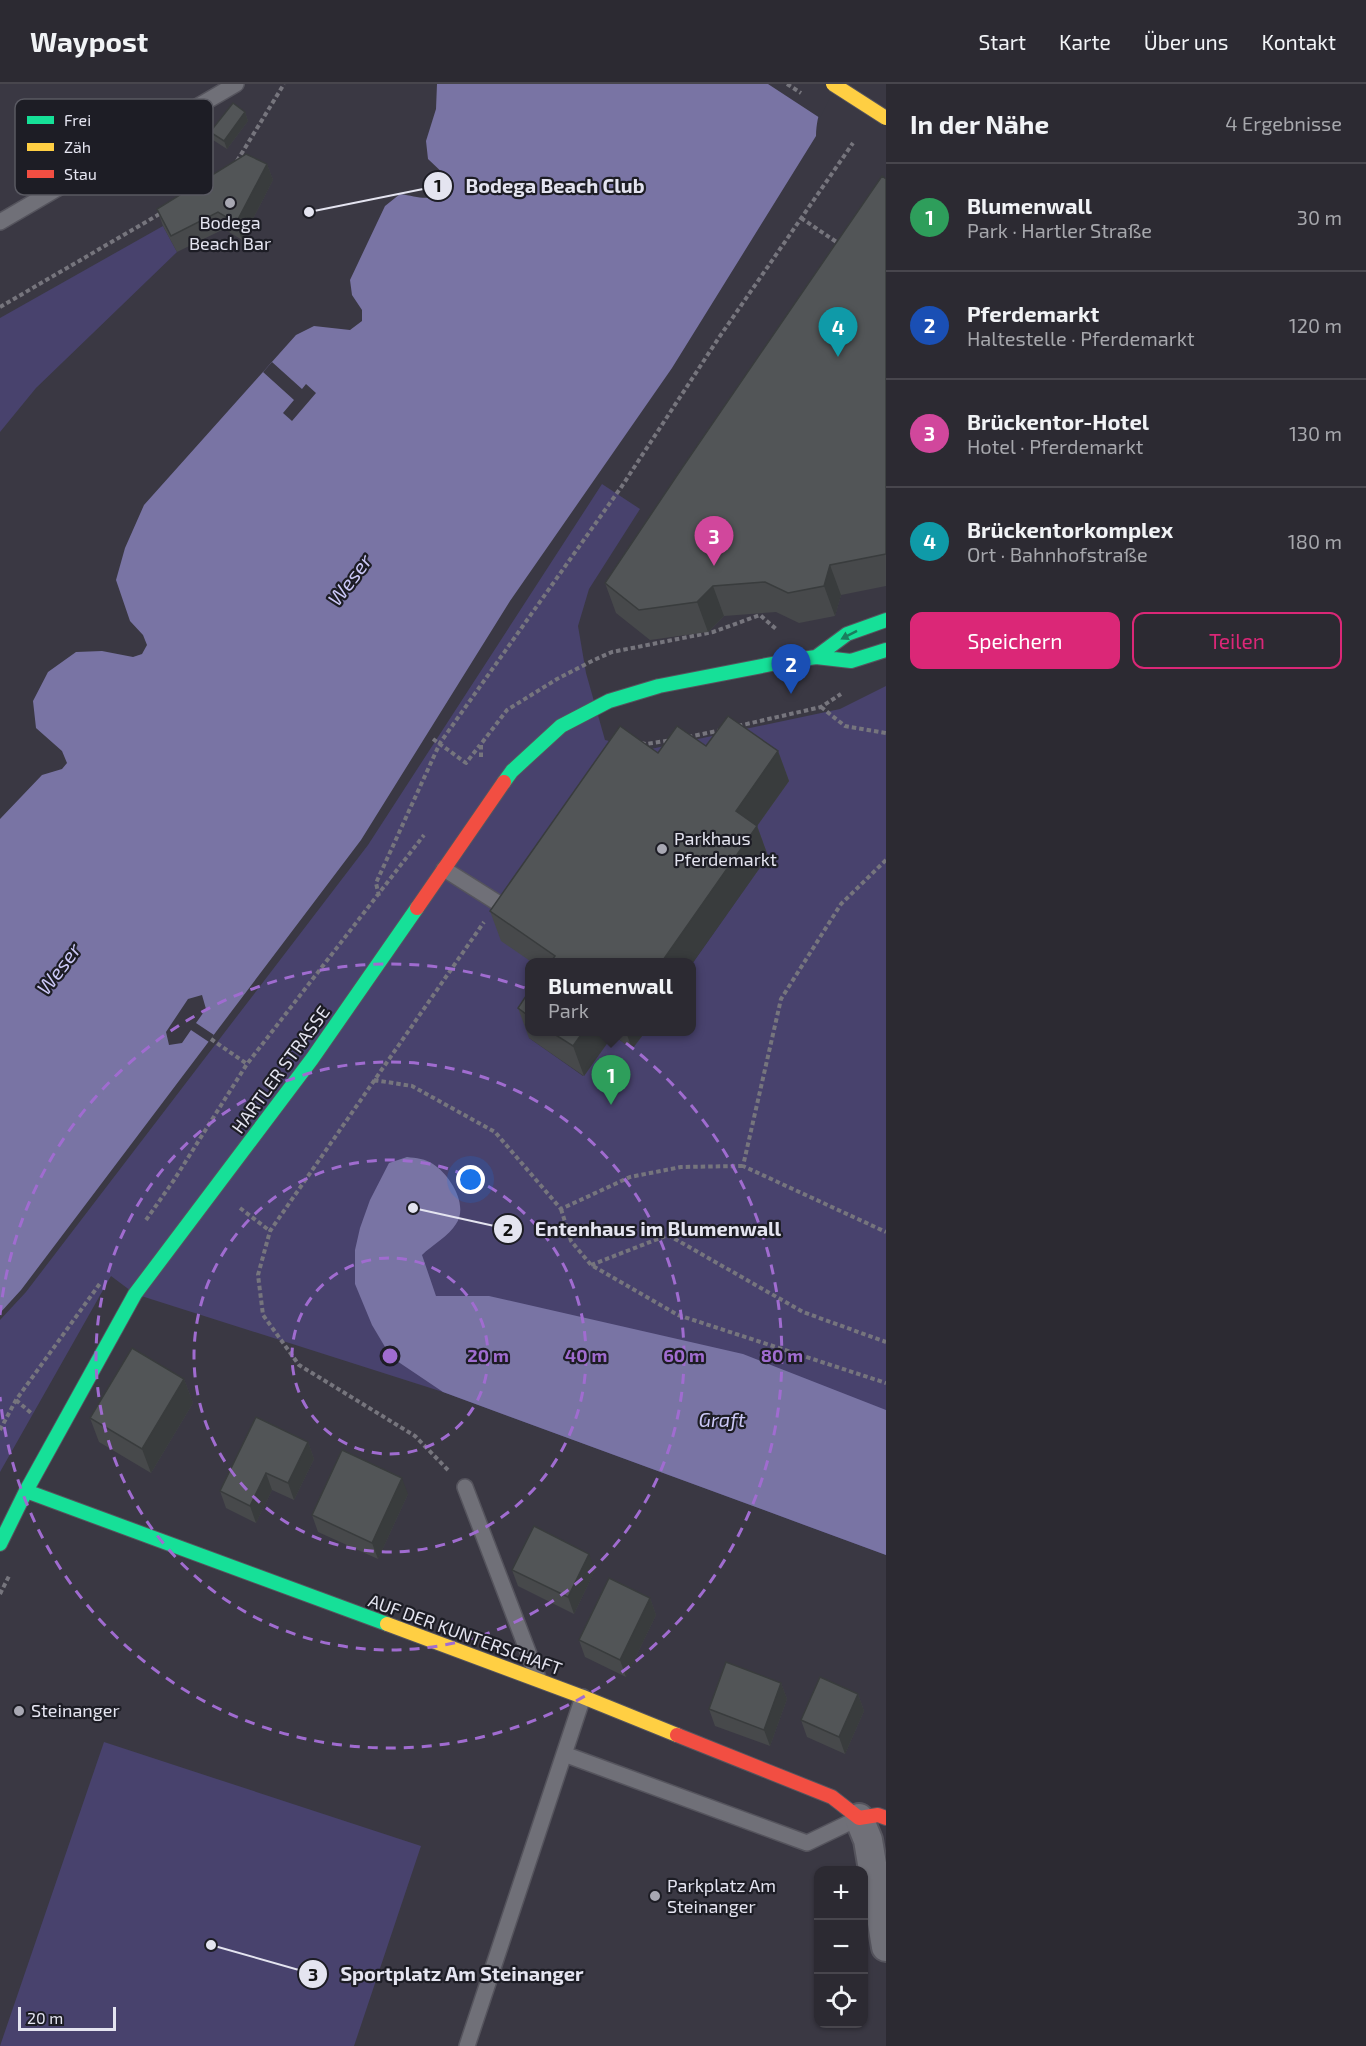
<!DOCTYPE html>
<html lang="de">
<meta charset="utf-8">
<style>
body{margin:0;font-family:"Exo 2",sans-serif;background:#34323a;color:#f1f3f6}
.controls{position:absolute;right:18px;bottom:18px;display:grid;overflow:hidden;border-radius:12px;box-shadow:0 2px 4px #0004}
.controls button{width:54px;height:54px;display:grid;place-items:center;padding:0;border:0;border-bottom:2px solid #48464d;background:#2c2a32;color:#f1f3f6;font:30px sans-serif}
.scale{position:absolute;left:18px;bottom:15px;width:98px;box-sizing:border-box;padding-left:6px;border:3px solid #e4e4f0;border-top:0;font-size:16px;line-height:21px;white-space:nowrap;color:#e4e4f0;-webkit-text-stroke:4px #1d1d25;paint-order:stroke}
.you{position:absolute;left:471px;top:1096px;width:21px;height:21px;margin:-15px;border:4px solid #fff;border-radius:50%;background:#1a73e8;box-shadow:0 0 0 9px #1a73e833}
.badge{display:grid;place-items:center;width:39px;height:39px;border-radius:50%;background:#db2777;color:#fff;font-size:20px;font-weight:700}
.pin{position:absolute;translate:-50% -50px;filter:drop-shadow(0 2px 3px #0008)}
.pin::after{content:'';position:absolute;top:32px;width:21px;height:18px;background:inherit;clip-path:polygon(0 0,100% 0,50% 100%)}
.popup{position:absolute;left:525px;top:874px;width:171px;height:78px;box-sizing:border-box;display:grid;place-content:center;border-radius:12px;background:#2c2a32;filter:drop-shadow(0 2px 4px #0005);font-size:20px;white-space:nowrap;color:#a6a7ac}
.popup b{font-size:22px;color:#f1f3f6}
.popup::after{content:'';position:absolute;left:50%;top:100%;margin-left:-12px;border:12px solid transparent;border-top-color:#2c2a32}
.list{margin:0;padding:0;list-style:none}
h2{display:flex;justify-content:space-between;align-items:center;height:78px;margin:0;padding:0 24px;font-size:26px}
h2 small{font-size:20px;font-weight:400;color:#a6a7ac}
.list li{display:grid;grid-template-columns:39px 1fr auto;gap:18px;align-items:center;box-sizing:border-box;height:108px;padding:0 24px;border-top:2px solid #48464d}
.list b{display:block;font-size:22px;white-space:nowrap}
.list p{margin:0;font-size:20px;white-space:nowrap;color:#a6a7ac}
.list em{font-size:20px;font-style:normal;color:#a6a7ac}
.actions{display:flex;gap:12px;padding:18px 24px}
.actions a{flex:1;padding:14px 0;border:2px solid #db2777;border-radius:12px;text-align:center;font-size:21px;color:#db2777}
.actions .main{background:#db2777;color:#fff}
.icon{flex:none;width:33px;height:33px;fill:none;stroke:currentColor;stroke-width:2;stroke-linecap:round;stroke-linejoin:round}
.map{position:relative;flex:none;width:886px;height:1962px;overflow:hidden}
header{display:flex;align-items:center;gap:36px;box-sizing:border-box;height:84px;padding:0 30px;background:#2c2a32;border-bottom:2px solid #48464d}
header strong{font-size:28px}
nav{display:flex;gap:33px;margin-inline-start:auto;font-size:21px}
main{display:flex}
aside{flex:1;background:#2c2a32}
.map>svg:first-child{display:block}
.green{fill:#48426d;fill-rule:evenodd}
.water{fill:#7974a4}
.pier{fill:#3a3843}
.lines{fill:none;stroke-linecap:round;stroke-linejoin:round}
.lane-casing{stroke:#55545d;stroke-width:18}
.street-casing{stroke:#55545d;stroke-width:32}
.fast-casing{stroke:#55545d;stroke-width:16}
.slow-casing{stroke:#55545d;stroke-width:16}
.jam-casing{stroke:#55545d;stroke-width:16}
.path{stroke:#76757d;stroke-width:4;stroke-dasharray:4.5 3;stroke-linecap:butt}
.lane{stroke:#707078;stroke-width:15}
.street{stroke:#707078;stroke-width:28}
.fast{stroke:#16e098;stroke-width:14}
.slow{stroke:#ffcf43;stroke-width:14}
.jam{stroke:#f24e42;stroke-width:14}
.slow-bridge-casing{stroke:#55545d;stroke-width:16;stroke-linecap:butt}
.path-bridge{stroke:#76757d;stroke-width:4;stroke-dasharray:4.5 3;stroke-linecap:butt}
.slow-bridge{stroke:#ffcf43;stroke-width:14}
.wall{fill:#47494b}
.shaded-wall{fill:#393c3d}
.building{fill:#525557;stroke:#393c3d;stroke-width:1.5}
.oneway{fill:#1a7e5e}
.ring{fill:none;stroke:#a06cd0;stroke-width:3;stroke-dasharray:10 8}
.poi-dot{fill:#a8a8b3;stroke:#1d1d25;stroke-width:2}
.labels{text-anchor:middle;stroke-width:4.5;stroke-linejoin:round;paint-order:stroke}
.poi-label{font-size:18px;fill:#e4e4f0;stroke:#1d1d25;text-anchor:start}
.street-label{font-size:18px;fill:#e4e4f0;stroke:#1d1d25}
.water-label{font-size:20px;font-style:italic;fill:#cbc8f6;stroke:#1d1d25}
.key{fill:#1d1d25;stroke:#595962;stroke-width:1.5}
.key-label{font-size:16px;fill:#e4e4f0}
.centre{fill:#a06cd0;stroke:#1d1d25;stroke-width:3}
.ring-label{font-size:18px;text-anchor:middle;font-weight:bold;fill:#a06cd0;stroke:#1d1d25;stroke-width:4.5;stroke-linejoin:round;paint-order:stroke}
.leader{fill:none;stroke:#e4e4f0;stroke-width:2}
.callout-dot{fill:#e4e4f0;stroke:#1d1d25;stroke-width:2}
.mark-label{font-size:18px;text-anchor:middle;font-weight:bold;fill:#111}
.callout-label{font-size:20px;text-anchor:middle;font-weight:bold;fill:#e4e4f0;stroke:#1d1d25;stroke-width:4.5;stroke-linejoin:round;paint-order:stroke}
</style>
<header>
<strong>Waypost</strong>
<nav><a>Start</a><a>Karte</a><a>Über uns</a><a>Kontakt</a></nav>
</header>
<main>
<div class="map">
<svg width="886" height="1962" viewBox="0 0 886 1962">
<rect width="100%" height="100%" fill="#3a3843"/>
<path class="green" d="M 163,142 L 177,168 L 36,304 L 0,348 L 0,234 Z
M 602,400 L 640,425 L 589,505 L 578,542 L 586,589 L 605,656 L 646,666 L 840,625 L 886,602 L 886,1471 L 443,1308 L 135,1210 L 111,1192 L 0,1388 L 0,1236 L 26,1208 L 368,761 ZM 768,772 L 692,880 L 692,948 L 645,948 L 632,965 L 613,951 L 583,992 L 529,954 L 530,878 L 533,878 L 502,856 Z
M 104,1658 L 421,1762 L 354,1962 L 0,1962 Z"/>
<path class="water" d="M 437,0 L 839,0 C 823,18 817,27 816,52 L 672,284 L 510,517 L 361,756 L 21,1206 L 0,1229 L 0,735 L 42,691 L 62,685 L 67,679 L 62,667 L 36,644 L 33,617 L 48,588 L 76,568 L 102,567 L 133,573 L 142,570 L 147,561 L 143,551 L 130,537 L 116,496 L 125,464 L 144,421 L 296,251 L 314,242 L 350,246 L 362,237 L 362,226 L 352,211 L 350,196 L 385,122 L 400,110 C 420,113 432,119 448,104 L 447,93 L 428,75 L 426,57 L 436,25 Z
M 407,1073 C 416,1074 426,1075 433,1080 C 450,1091 469,1121 456,1140 C 449,1152 432,1161 422,1171 L 436,1212 L 489,1212 L 743,1270 L 886,1326 L 886,1471 L 443,1308 L 391,1273 L 372,1241 L 355,1200 L 355,1166 L 360,1144 L 370,1116 L 389,1079 Z"/>
<path class="pier" d="M 768,0 L 842,0 L 830,14 L 820,34 Z
M 272,278 L 302,305 L 306,300 L 316,309 L 292,337 L 283,329 L 294,316 L 263,288 Z
M 202,911 L 206,925 L 196,939 L 214,951 L 209,958 L 191,946 L 182,959 L 169,961 L 166,948 L 188,915 Z"/>
<g class="lines">
<g class="lane-casing">
<path id="lane" d="M 0,138 L 236,0
M 444,785 L 512,828
M 465,1403 L 538,1594
M 564,1670 L 807,1759 L 859,1734
M 467,1962 L 583,1613"/>
</g>
<g class="street-casing">
<path id="street" d="M 859,1734 L 868,1756 L 886,1863"/>
</g>
<g class="fast-casing">
<path id="fast" d="M 816,573 L 847,550 L 886,536
M 504,698 L 512,687 L 561,642 L 609,617 L 659,602 L 777,579 L 816,573 L 851,577 L 886,566
M 26,1407 L 387,1540
M 0,1460 L 26,1407 L 135,1210 L 312,975 L 417,824"/>
</g>
<g class="slow-casing">
<path id="slow" d="M 387,1540 L 583,1613 L 677,1651"/>
</g>
<g class="jam-casing">
<path id="jam" d="M 417,824 L 504,698
M 677,1651 L 832,1713 L 859,1734 L 878,1731 L 886,1734"/>
</g>
<path class="path" d="M 237,77 L 284,0
M 801,134 L 841,161
M 0,223 L 163,128
M 821,623 L 845,642 L 886,649
M 738,642 L 821,623 L 841,610
M 688,653 L 722,646
M 433,655 L 466,679 L 480,661
M 641,659 L 646,660 L 672,656
M 481,673 L 481,660 L 507,626 L 557,595 L 594,576 L 612,568 L 713,548 L 760,531 L 776,545
M 886,776 L 841,820 L 781,915 L 743,1082 L 886,1148
M 379,812 L 376,799 L 440,659 L 622,402 L 718,255 L 853,59
M 211,955 L 247,980
M 374,996 L 412,1002 L 495,1048 L 561,1125 L 630,1093 L 681,1083 L 743,1082
M 240,1124 L 270,1147
M 561,1125 L 571,1157 L 591,1181 L 678,1231 L 886,1299
M 146,1136 L 174,1096 L 247,980 L 424,751
M 591,1181 L 668,1151 L 803,1228 L 886,1258
M 16,1316 L 31,1329
M 0,1346 L 16,1316 L 101,1198
M 448,1386 L 415,1352 L 299,1281 L 263,1231 L 258,1191 L 270,1147 L 484,838
M 0,1510 L 9,1492"/>
<use href="#lane" class="lane"/>
<use href="#street" class="street"/>
<use href="#fast" class="fast"/>
<use href="#slow" class="slow"/>
<use href="#jam" class="jam"/>
<g class="slow-bridge-casing">
<path id="slow-bridge" d="M 833,0 L 886,34"/>
</g>
<path class="path-bridge" d="M 787,0 L 801,9"/>
<use href="#slow-bridge" class="slow-bridge"/>
</g>
<path class="wall" d="M 245,28 L 248,37 L 227,65 L 213,56 L 210,48 Z
M 210,63 L 213,72 L 178,92 L 170,77 L 166,69 Z
M 267,80 L 273,96 L 242,156 L 224,145 L 177,168 L 163,142 L 157,125 Z
M 886,95 L 886,502 L 841,511 L 835,532 L 799,539 L 776,528 L 724,532 L 708,548 L 650,556 L 616,529 L 605,499 Z
M 706,662 L 778,667 L 789,697 L 757,742 L 768,772 L 692,879 L 533,879 L 501,857 L 490,827 L 658,669 Z
M 530,906 L 530,948 L 645,948 L 632,965 L 613,951 L 584,992 L 529,954 L 518,924 Z
M 184,1295 L 193,1319 L 151,1389 L 99,1358 L 90,1334 Z
M 308,1358 L 314,1375 L 294,1416 L 272,1406 L 256,1439 L 226,1424 L 220,1407 Z
M 408,1410 L 378,1475 L 318,1448 L 312,1431 Z
M 512,1486 L 595,1486 L 574,1530 L 518,1502 Z
M 650,1514 L 656,1531 L 626,1593 L 585,1573 L 579,1556 Z
M 781,1599 L 787,1615 L 770,1662 L 715,1642 L 709,1625 Z
M 858,1610 L 864,1627 L 845,1670 L 807,1653 L 801,1636 Z"/>
<path class="shaded-wall" d="M 245,28 L 248,37 L 227,65 L 224,57 Z
M 267,80 L 273,96 L 242,156 L 236,139 Z
M 830,481 L 841,511 L 835,532 L 824,502 Z
M 713,502 L 724,532 L 708,548 L 697,518 Z
M 778,667 L 789,697 L 757,742 L 768,772 L 692,880 L 692,879 L 661,879 L 736,727 Z
M 583,948 L 611,948 L 613,951 L 584,992 L 573,962 Z
M 626,948 L 645,948 L 632,965 Z
M 184,1295 L 193,1319 L 151,1389 L 142,1365 Z
M 308,1358 L 314,1375 L 294,1416 L 288,1399 Z
M 266,1389 L 272,1406 L 256,1439 L 250,1422 Z
M 402,1394 L 408,1410 L 378,1475 L 372,1459 Z
M 589,1470 L 595,1486 L 574,1530 L 568,1513 Z
M 650,1514 L 656,1531 L 626,1593 L 620,1576 Z
M 781,1599 L 787,1615 L 770,1662 L 764,1646 Z
M 858,1610 L 864,1627 L 845,1670 L 839,1653 Z"/>
<path class="building" d="M 233,19 L 245,28 L 224,57 L 210,48 Z
M 202,49 L 210,63 L 175,84 L 166,69 Z
M 246,70 L 267,80 L 236,139 L 218,128 L 171,152 L 157,125 Z
M 882,92 L 886,95 L 886,470 L 830,481 L 824,502 L 788,509 L 765,498 L 713,502 L 697,518 L 639,526 L 605,499 L 682,384 Z
M 728,632 L 778,667 L 736,727 L 757,742 L 661,879 L 550,879 L 555,872 L 490,827 L 620,642 L 658,669 L 677,642 L 706,662 Z
M 530,906 L 530,933 L 518,924 Z
M 551,948 L 583,948 L 573,962 Z
M 132,1264 L 184,1295 L 142,1365 L 90,1334 Z
M 256,1333 L 308,1358 L 288,1399 L 266,1389 L 250,1422 L 220,1407 Z
M 342,1366 L 402,1394 L 372,1459 L 312,1431 Z
M 534,1442 L 589,1470 L 568,1513 L 512,1486 Z
M 609,1494 L 650,1514 L 620,1576 L 579,1556 Z
M 726,1578 L 781,1599 L 764,1646 L 709,1625 Z
M 820,1593 L 858,1610 L 839,1653 L 801,1636 Z"/>
<defs><path id="oneway-solid" d="M-6-.8H1V-3.2L6.5 0L1 3.2V.8H-6Z" transform="scale(1.5)"/></defs>
<use class="oneway" href="#oneway-solid" transform="translate(849 551) rotate(153)"/>
<g class="ring">
<circle cx="390" cy="1272" r="98"/>
<circle cx="390" cy="1272" r="196"/>
<circle cx="390" cy="1272" r="294"/>
<path d="M0 1231A392 392 0 1 1 0 1313"/>
</g>
<g class="poi-dot">
<circle cx="230" cy="119" r="6"/>
<circle cx="662" cy="765" r="6"/>
<circle cx="19" cy="1627" r="6"/>
<circle cx="655" cy="1812" r="6"/>
</g>
<g class="labels">
<g class="poi-label">
<text x="230" y="145" text-anchor="middle">Bodega<tspan x="230" dy="21">Beach Bar</tspan></text>
<text x="674" y="761">Parkhaus<tspan x="674" dy="21">Pferdemarkt</tspan></text>
<text x="31" y="1633">Steinanger</text>
<text x="667" y="1808">Parkplatz Am<tspan x="667" dy="21">Steinanger</tspan></text>
</g>
<g class="street-label">
<text transform="translate(281 986) rotate(-54)" y="6">HARTLER STRASSE</text>
<text transform="translate(465 1551) rotate(20)" y="6">AUF DER KUNTERSCHAFT</text>
</g>
<g class="water-label">
<text transform="translate(350 496) rotate(-53)" y="7">Weser</text>
<text transform="translate(59 885) rotate(-53)" y="7">Weser</text>
<text x="722" y="1343">Graft</text>
</g>
</g>
<rect x="15" y="15" width="198" height="96" rx="9" class="key"/>
<rect x="27" y="32" width="27" height="8" fill="#16e098"/>
<rect x="27" y="59" width="27" height="8" fill="#ffcf43"/>
<rect x="27" y="86" width="27" height="8" fill="#f24e42"/>
<g class="key-label">
<text x="64" y="42">Frei</text>
<text x="64" y="69">Zäh</text>
<text x="64" y="96">Stau</text>
</g>
<circle cx="390" cy="1272" r="9" class="centre"/>
<g class="ring-label">
<text x="488" y="1278">20 m</text>
<text x="586" y="1278">40 m</text>
<text x="684" y="1278">60 m</text>
<text x="782" y="1278">80 m</text>
</g>
<path class="leader" d="M309 128L438 102M413 1124L508 1145M211 1861L313 1890"/>
<g class="callout-dot">
<circle cx="309" cy="128" r="6"/>
<circle cx="413" cy="1124" r="6"/>
<circle cx="211" cy="1861" r="6"/>
<circle cx="438" cy="102" r="15"/>
<circle cx="508" cy="1145" r="15"/>
<circle cx="313" cy="1890" r="15"/>
</g>
<g class="mark-label">
<text x="438" y="108">1</text>
<text x="508" y="1152">2</text>
<text x="313" y="1897">3</text>
</g>
<g class="callout-label">
<text x="555" y="109">Bodega Beach Club</text>
<text x="658" y="1152">Entenhaus im Blumenwall</text>
<text x="462" y="1897">Sportplatz Am Steinanger</text>
</g>
</svg>
<div class="controls">
<button>+</button>
<button>−</button>
<button><svg class="icon" aria-label="locate" viewBox="0 0 24 24"><circle cx="12" cy="12" r="6"/><path d="M12 2v4M12 18v4M2 12h4M18 12h4"/></svg></button>
</div>
<div class="scale">20 m</div>
<div class="you"></div>
<div class="pin badge" style="left:611px;top:1021px;background:#2e9e5b">1</div>
<div class="popup"><b>Blumenwall</b>Park</div>
<div class="pin badge" style="left:791px;top:610px;background:#1a4fb4">2</div>
<div class="pin badge" style="left:714px;top:482px;background:#d1479c">3</div>
<div class="pin badge" style="left:838px;top:273px;background:#0f9aa8">4</div>
</div>
<aside>
<h2>In der Nähe<small>4 Ergebnisse</small></h2>
<ul class="list">
<li><span class="badge" style="background:#2e9e5b">1</span><div><b>Blumenwall</b><p>Park · Hartler Straße</p></div><em>30 m</em></li>
<li><span class="badge" style="background:#1a4fb4">2</span><div><b>Pferdemarkt</b><p>Haltestelle · Pferdemarkt</p></div><em>120 m</em></li>
<li><span class="badge" style="background:#d1479c">3</span><div><b>Brückentor-Hotel</b><p>Hotel · Pferdemarkt</p></div><em>130 m</em></li>
<li><span class="badge" style="background:#0f9aa8">4</span><div><b>Brückentorkomplex</b><p>Ort · Bahnhofstraße</p></div><em>180 m</em></li>
</ul>
<div class="actions"><a class="main">Speichern</a><a>Teilen</a></div>
</aside>
</main>
